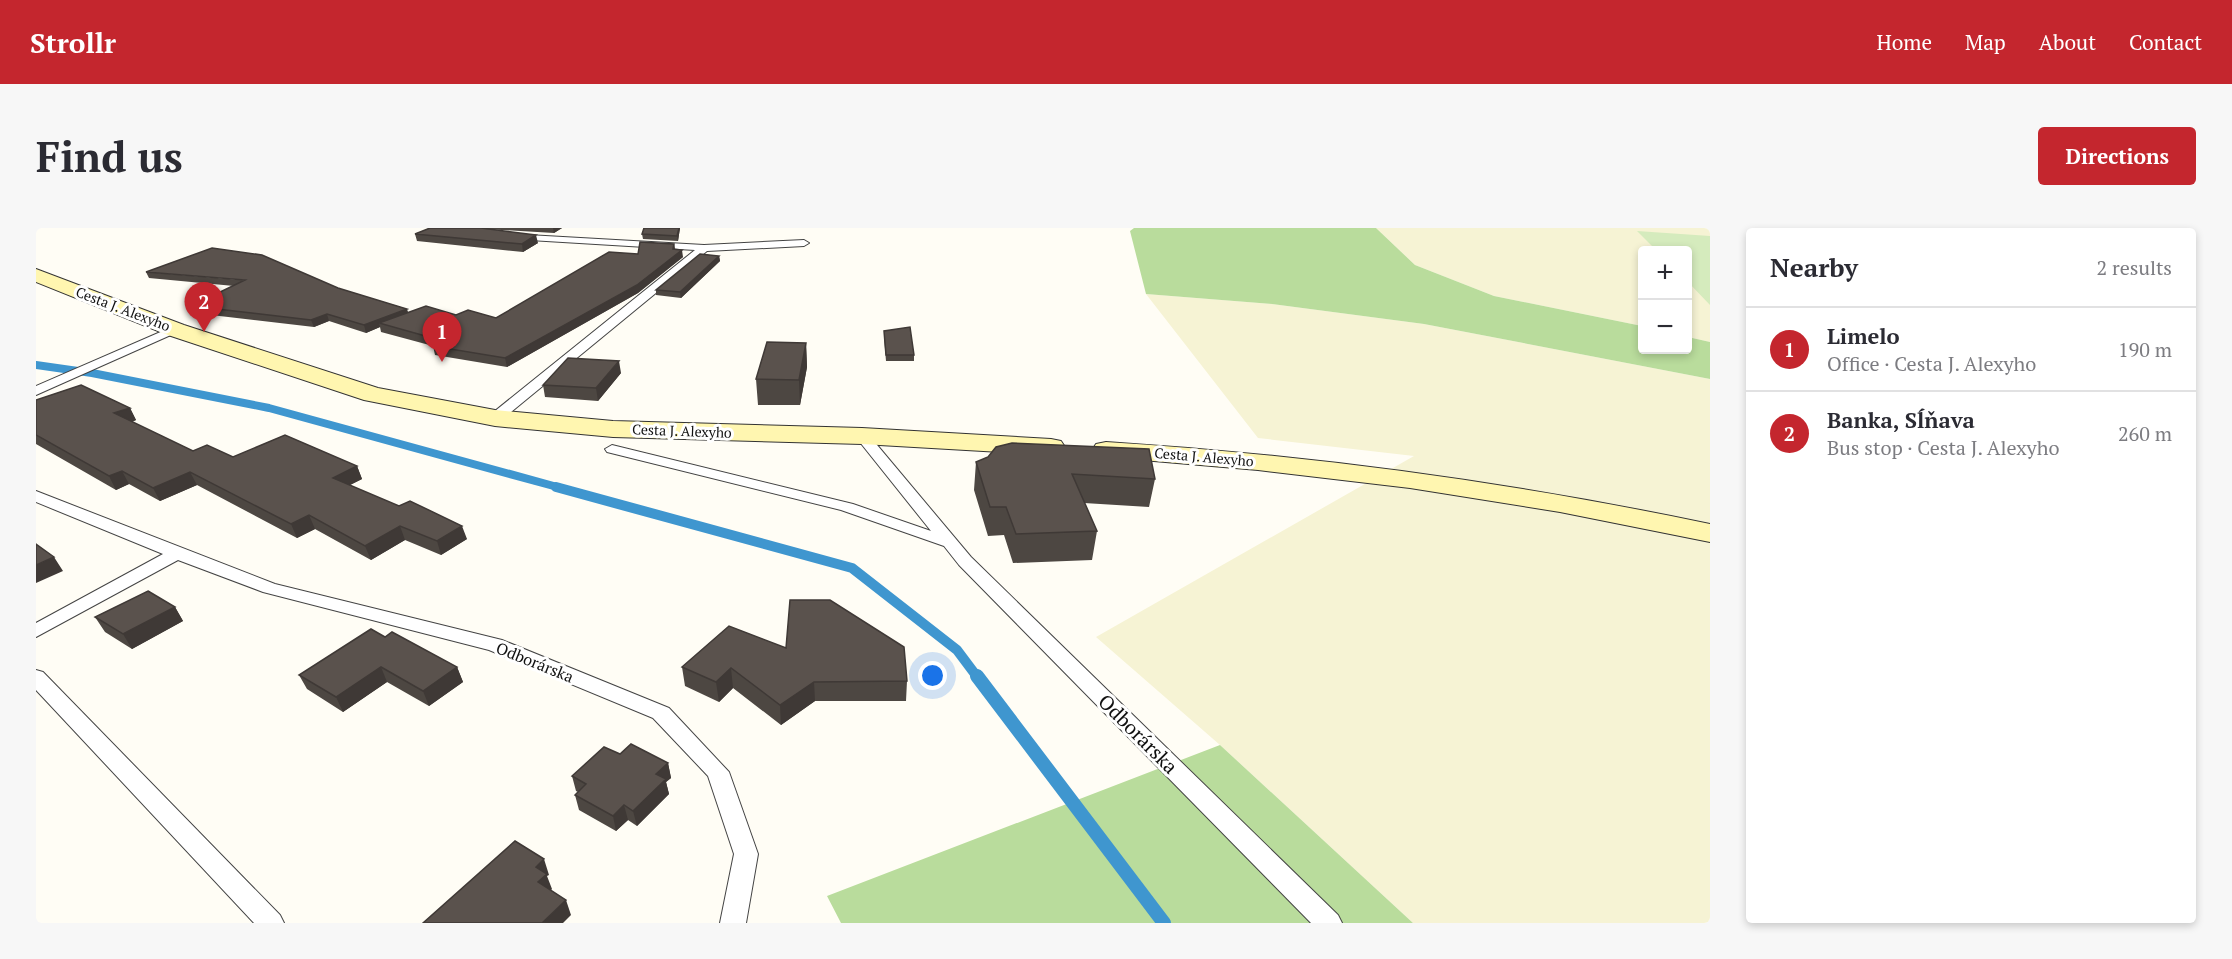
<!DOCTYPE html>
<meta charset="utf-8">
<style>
body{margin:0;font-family:"PT Serif",serif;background:#f7f7f7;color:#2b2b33}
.controls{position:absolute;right:18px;top:18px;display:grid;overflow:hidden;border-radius:6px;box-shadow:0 3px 9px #0003}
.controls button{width:54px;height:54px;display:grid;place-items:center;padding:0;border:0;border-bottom:2px solid #e1e1e2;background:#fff;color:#2b2b33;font:30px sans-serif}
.you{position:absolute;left:897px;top:448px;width:21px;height:21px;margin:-15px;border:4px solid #fff;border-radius:50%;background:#1a73e8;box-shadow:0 0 0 9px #1a73e833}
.badge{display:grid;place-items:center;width:39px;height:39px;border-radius:50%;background:#c4262e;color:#fff;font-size:20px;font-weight:700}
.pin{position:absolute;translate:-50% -50px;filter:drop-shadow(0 2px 3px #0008)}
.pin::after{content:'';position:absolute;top:32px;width:21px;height:18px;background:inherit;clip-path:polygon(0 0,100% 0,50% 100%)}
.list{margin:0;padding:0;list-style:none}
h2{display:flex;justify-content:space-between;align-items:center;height:78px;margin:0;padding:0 24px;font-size:26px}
h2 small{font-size:20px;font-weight:400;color:#7c7c81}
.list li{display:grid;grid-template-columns:39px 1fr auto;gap:18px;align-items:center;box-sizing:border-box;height:84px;padding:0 24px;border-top:2px solid #e1e1e2}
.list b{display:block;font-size:22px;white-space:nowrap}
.list p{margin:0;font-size:20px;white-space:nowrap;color:#7c7c81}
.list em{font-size:20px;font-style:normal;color:#7c7c81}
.map{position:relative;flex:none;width:1674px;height:695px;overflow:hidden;border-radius:6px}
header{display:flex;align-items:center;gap:36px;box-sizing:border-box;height:84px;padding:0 30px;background:#c4262e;color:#fff}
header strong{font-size:28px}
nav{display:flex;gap:33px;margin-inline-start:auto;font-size:21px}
.intro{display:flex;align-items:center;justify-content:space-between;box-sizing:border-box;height:144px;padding:0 36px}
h1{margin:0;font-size:42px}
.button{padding:15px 27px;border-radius:6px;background:#c4262e;color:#fff;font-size:21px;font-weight:700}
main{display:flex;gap:36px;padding:0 36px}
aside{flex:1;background:#fff;border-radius:6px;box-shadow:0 3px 9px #0003}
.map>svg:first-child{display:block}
.farmland{fill:#f6f3d4}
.green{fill:#d5ebbd}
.forest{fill:#b9dc9c}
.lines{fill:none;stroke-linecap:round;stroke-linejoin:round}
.stream-far2{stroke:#3f96cf;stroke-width:8}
.stream-far1{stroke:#3f96cf;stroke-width:10}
.stream{stroke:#3f96cf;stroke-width:14}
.service-casing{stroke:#444;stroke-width:2}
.secondary-casing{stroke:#333;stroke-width:2}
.service{fill:#fff;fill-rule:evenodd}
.secondary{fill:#fff6b0;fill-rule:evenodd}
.wall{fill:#4d4742}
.shaded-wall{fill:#3f3936}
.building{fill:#5a524d;stroke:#3f3936;stroke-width:1.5}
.labels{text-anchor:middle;stroke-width:6;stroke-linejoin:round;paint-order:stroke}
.far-street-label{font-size:14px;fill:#111;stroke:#fff}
.street-label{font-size:16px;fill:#111;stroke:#fff}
.near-street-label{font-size:20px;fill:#111;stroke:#fff}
</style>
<header>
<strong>Strollr</strong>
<nav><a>Home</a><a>Map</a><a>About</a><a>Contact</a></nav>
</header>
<div class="intro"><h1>Find us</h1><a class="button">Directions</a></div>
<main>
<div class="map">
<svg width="1674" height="695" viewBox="0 0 1674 695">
<rect width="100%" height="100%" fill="#fffdf5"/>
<path class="farmland" d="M 1340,0 L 1674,0 L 1674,114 L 1652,109 L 1652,22 L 1606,22 L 1606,98 L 1458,68 L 1379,37 Z
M 1110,66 L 1236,76 L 1388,96 L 1674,151 L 1674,695 L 1377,695 L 1184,517 L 1060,409 L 1378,228 L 1222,210 Z"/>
<path class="green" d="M 1601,3 L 1674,8 L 1674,77 L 1652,54 L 1652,22 L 1620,22 Z"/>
<path class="forest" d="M 1098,0 L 1340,0 L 1379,37 L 1458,68 L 1606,98 L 1606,122 L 1652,122 L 1652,109 L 1674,114 L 1674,151 L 1388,96 L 1236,76 L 1110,66 L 1094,3 Z
M 1184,517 L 1377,695 L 805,695 L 791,668 Z"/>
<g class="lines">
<path class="stream-far2" d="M 0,137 L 56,145 L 233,180 L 525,260"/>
<path class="stream-far1" d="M 520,259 L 816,340 L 921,422 L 942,450"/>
<path class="stream" d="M 941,448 L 1128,695"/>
<g class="service-casing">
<path id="service" d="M 474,6 L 668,17 L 768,12 L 773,15 L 768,18 L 671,23 L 464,193 L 459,194 L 452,190 L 454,187 L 659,22 L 477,11 L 472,8 Z
M 136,99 L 146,102 L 0,167 L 0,158 Z
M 826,204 L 831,205 L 935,329 L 1302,687 L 1306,695 L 1275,695 L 923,337 L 908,318 L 805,282 L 571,224 L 569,221 L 576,217 L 817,276 L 895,303 L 819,208 Z
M 0,263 L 239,356 L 466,412 L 633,480 L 693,544 L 722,626 L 710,695 L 684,695 L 698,626 L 672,548 L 617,490 L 453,422 L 227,364 L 142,332 L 0,409 L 0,395 L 127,326 L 0,274 Z
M 0,442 L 7,444 L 244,687 L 248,695 L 218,695 L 0,462 Z"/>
</g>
<g class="secondary-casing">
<path id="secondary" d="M 0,41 L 148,97 L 342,160 L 459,182 L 577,193 L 826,200 L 1015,211 L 1025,213 L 1029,219 L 1025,225 L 1015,227 L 826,216 L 577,209 L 459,198 L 328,172 L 132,107 L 0,54 Z
M 1070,214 C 1274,227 1474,254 1674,296 L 1674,314 L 1524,284 L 1374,260 L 1222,242 L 1060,228 L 1056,222 L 1060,216 Z"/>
</g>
<use href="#service" class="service"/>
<use href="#secondary" class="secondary"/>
</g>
<path class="wall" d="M 394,0 L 526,0 L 518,5 L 449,1 L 502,15 L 487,24 L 381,13 L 379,6 Z
M 608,0 L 644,0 L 642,13 L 607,11 L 606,6 Z
M 638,16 L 639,21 L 647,29 L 602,65 L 471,139 L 399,127 L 397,118 L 345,104 L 344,99 L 330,105 L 293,93 L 278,99 L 158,85 L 155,78 L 198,58 L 113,50 L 110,44 L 302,60 L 372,84 L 460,90 L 602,26 Z
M 683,28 L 684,33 L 645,70 L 620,67 L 620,62 Z
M 848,109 L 878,127 L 878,133 L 850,133 Z
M 770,115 L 771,139 L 764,177 L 722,177 L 720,151 Z
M 585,145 L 562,173 L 509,169 L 507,157 Z
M 0,172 L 94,180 L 100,192 L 96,194 L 157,223 L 197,229 L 321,238 L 326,251 L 314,257 L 431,311 L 405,327 L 369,312 L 335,332 L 279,301 L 261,310 L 161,257 L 124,273 L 93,256 L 80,262 L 0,216 Z
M 940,234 L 1119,251 L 1113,279 L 1048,275 L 1061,303 L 1056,332 L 977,335 L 968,307 L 952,308 L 938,262 Z
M 139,379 L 147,393 L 96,421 L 69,404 L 59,389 Z
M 349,409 L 421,439 L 427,454 L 393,478 L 351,454 L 307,484 L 271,461 L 263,447 Z
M 750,420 L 871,453 L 870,473 L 779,473 L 745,497 L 697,460 L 683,474 L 649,458 L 646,439 Z
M 584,526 L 632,535 L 635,550 L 630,554 L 633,566 L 601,598 L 592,592 L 580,603 L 543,582 L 539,567 L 542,564 L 540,563 L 536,548 Z"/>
<path class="shaded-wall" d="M 517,0 L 526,0 L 518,5 Z
M 643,0 L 644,0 L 642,13 L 641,8 Z
M 500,7 L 502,15 L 487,24 L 486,16 Z
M 638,16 L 639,23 L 646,22 L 647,29 L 602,65 L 471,139 L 469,130 Z
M 683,28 L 684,33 L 645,70 L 644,64 Z
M 371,81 L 373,87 L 343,95 L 344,99 L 330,105 L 328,97 Z
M 291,86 L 293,93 L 278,99 L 275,92 Z
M 770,115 L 771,139 L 764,177 L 763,152 Z
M 583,133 L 585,145 L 562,173 L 560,160 Z
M 94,180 L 100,192 L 85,198 L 78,185 Z
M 321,238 L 326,251 L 302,263 L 297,250 Z
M 86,243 L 93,256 L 80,262 L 73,248 Z
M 154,244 L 161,257 L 124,273 L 117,260 Z
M 273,287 L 279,301 L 261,310 L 255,296 Z
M 364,298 L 369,312 L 335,332 L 329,318 Z
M 426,298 L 431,311 L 405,327 L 401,313 Z
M 18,329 L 27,343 L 0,355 L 0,337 Z
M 139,379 L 147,393 L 96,421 L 87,406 Z
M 345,439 L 351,454 L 307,484 L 300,469 Z
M 421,439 L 427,454 L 393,478 L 387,463 Z
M 695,440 L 697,460 L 683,474 L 680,454 Z
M 778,454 L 779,473 L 745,497 L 744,477 Z
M 632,535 L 635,550 L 630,554 L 633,566 L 601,598 L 597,583 L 620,546 Z
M 588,577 L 592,592 L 580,603 L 577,588 Z
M 508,631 L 513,647 L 511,648 L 516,661 L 508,670 L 502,654 L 500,639 Z
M 530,672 L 535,687 L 527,695 L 506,695 Z"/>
<path class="building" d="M 394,0 L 445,0 L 500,7 L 486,16 L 379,6 Z
M 608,0 L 643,0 L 641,8 L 606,6 Z
M 604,14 L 638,16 L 637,21 L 646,22 L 601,57 L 469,130 L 396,118 L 407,113 L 343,95 L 390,78 L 420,87 L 432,82 L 460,90 L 573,24 L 602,26 Z
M 176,20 L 226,27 L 302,60 L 371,81 L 328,97 L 291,86 L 275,92 L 155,78 L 209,52 L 110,44 Z
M 664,26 L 683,28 L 644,64 L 620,62 Z
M 874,99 L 878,127 L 850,127 L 848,103 Z
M 731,114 L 770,115 L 763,152 L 720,151 Z
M 532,130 L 583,133 L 560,160 L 507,157 Z
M 45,157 L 94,180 L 78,185 L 157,223 L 171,217 L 197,229 L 249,207 L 321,238 L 297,250 L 363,278 L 374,273 L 426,298 L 401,313 L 364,298 L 329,318 L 273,287 L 255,296 L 154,244 L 117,260 L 86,243 L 73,248 L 0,207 L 0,172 Z
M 976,215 L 1113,221 L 1119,251 L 1036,246 L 1061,303 L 980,306 L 970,279 L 954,279 L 940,234 L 952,229 L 960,219 Z
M 0,316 L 18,329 L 0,337 Z
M 112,363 L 139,379 L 87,406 L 59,389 Z
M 754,372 L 794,372 L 868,419 L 871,453 L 778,454 L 744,477 L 695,440 L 680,454 L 646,439 L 693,398 L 750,420 Z
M 335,401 L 349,409 L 356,404 L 421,439 L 387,463 L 345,439 L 300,469 L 263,447 Z
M 595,516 L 632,535 L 620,546 L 630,551 L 597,583 L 588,577 L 577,588 L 539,567 L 550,556 L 536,548 L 568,519 L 584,526 Z
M 479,613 L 508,631 L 500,639 L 511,646 L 502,654 L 530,672 L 506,695 L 387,695 Z"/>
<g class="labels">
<g class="far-street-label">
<text transform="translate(87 81) rotate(21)" y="5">Cesta J. Alexyho</text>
<text transform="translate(646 203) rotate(2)" y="5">Cesta J. Alexyho</text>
<text transform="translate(1168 229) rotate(5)" y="5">Cesta J. Alexyho</text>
</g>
<g class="street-label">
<text transform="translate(499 434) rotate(22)" y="6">Odborárska</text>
</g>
<g class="near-street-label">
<text transform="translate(1102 506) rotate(45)" y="7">Odborárska</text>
</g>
</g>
</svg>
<div class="controls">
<button>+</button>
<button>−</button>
</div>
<div class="you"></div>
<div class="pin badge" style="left:406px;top:134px">1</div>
<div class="pin badge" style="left:168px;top:104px">2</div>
</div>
<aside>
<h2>Nearby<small>2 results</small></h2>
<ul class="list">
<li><span class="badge">1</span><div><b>Limelo</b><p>Office · Cesta J. Alexyho</p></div><em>190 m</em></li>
<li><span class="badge">2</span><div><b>Banka, Sĺňava</b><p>Bus stop · Cesta J. Alexyho</p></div><em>260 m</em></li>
</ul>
</aside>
</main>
